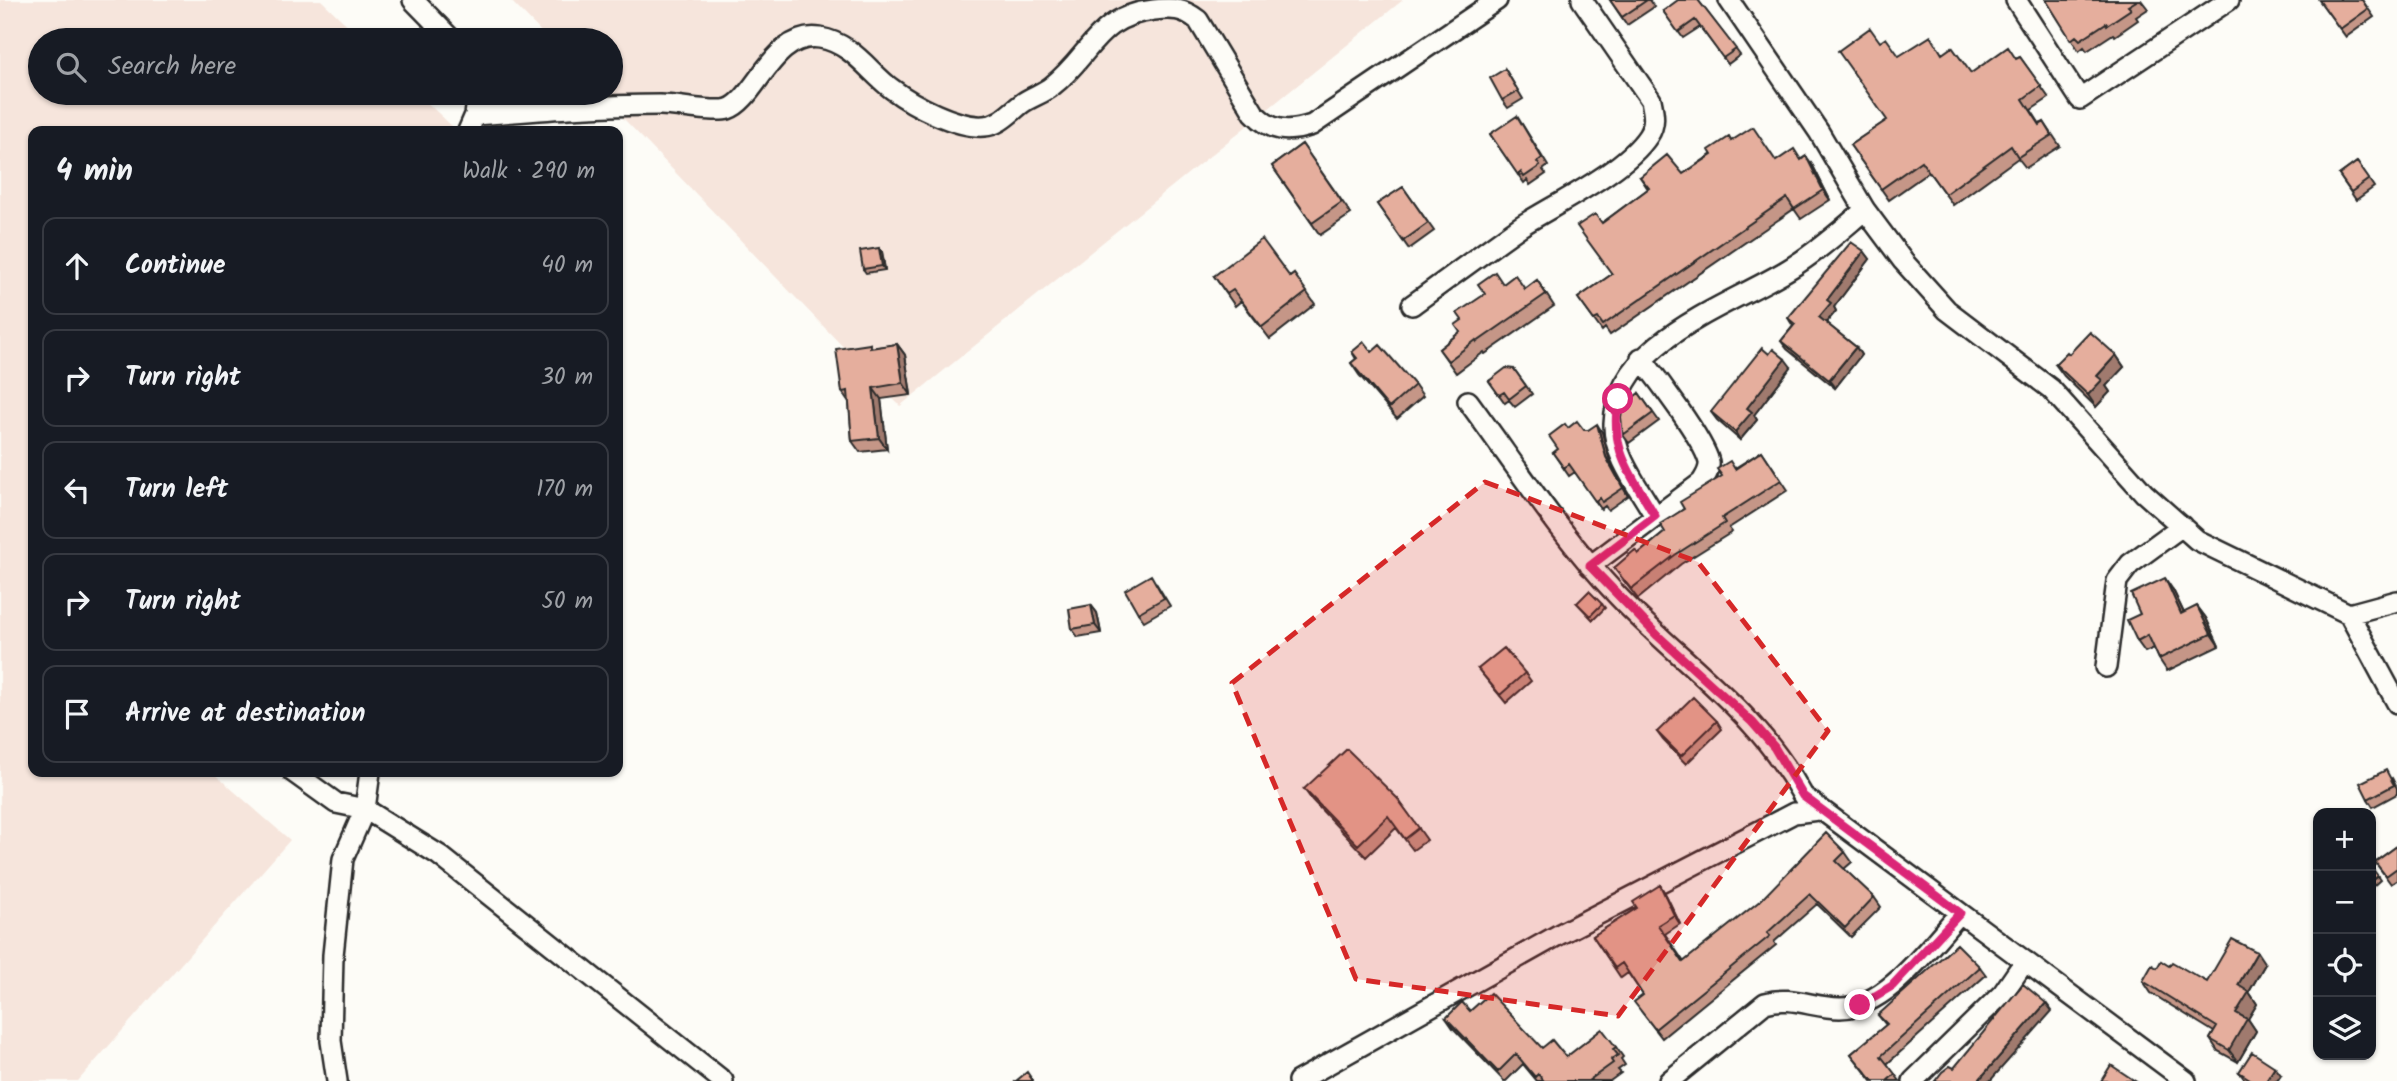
<!DOCTYPE html>
<meta charset="utf-8">
<style>
body{margin:0;font-family:Kalam,sans-serif;background:#242831;color:#f1f3f6}
.controls{position:absolute;right:21px;bottom:21px;display:grid;overflow:hidden;border-radius:14px;box-shadow:0 2px 5px #0004}
.controls button{width:63px;height:63px;display:grid;place-items:center;padding:0;border:0;border-bottom:2px solid #363941;background:#171b24;color:#f1f3f6;font:35px sans-serif}
.stop{position:absolute;width:21px;height:21px;margin:-16px;border:5px solid #db2777;border-radius:50%;background:#fff}
.stop.end{background:#db2777;border-color:#fff;box-shadow:0 2px 7px #0008}
.list{margin:0;padding:0;list-style:none}
h2{display:flex;justify-content:space-between;align-items:center;height:91px;margin:0;padding:0 28px;font-size:30px}
h2 small{font-size:23px;font-weight:400;color:#9ea1a6}
.list li{display:grid;grid-template-columns:46px 1fr auto;gap:21px;align-items:center;box-sizing:border-box;height:98px;margin:0 14px 14px;padding:0 14px;border:2px solid #363941;border-radius:14px}
.list b{display:block;font-size:26px;white-space:nowrap}
.list em{font-size:23px;font-style:normal;color:#9ea1a6}
.icon{flex:none;width:38px;height:38px;fill:none;stroke:currentColor;stroke-width:2;stroke-linecap:round;stroke-linejoin:round}
.map{position:relative;flex:none;width:2397px;height:1081px;overflow:hidden}
.search{position:absolute;background:#171b24;box-shadow:0 2px 5px #0004;left:28px;top:28px;width:595px;height:77px;display:flex;align-items:center;gap:18px;box-sizing:border-box;padding:0 24px;border-radius:38px;color:#9ea1a6;font-size:26px}
.panel{position:absolute;background:#171b24;box-shadow:0 2px 5px #0004;left:28px;top:126px;width:595px;height:651px;border-radius:14px}
.map>svg:first-child{display:block}
.built{fill:#f6e5dc}
.lines{fill:none;stroke-linecap:round;stroke-linejoin:round}
.street-casing{stroke:#2b2b2b;stroke-width:24}
.street{stroke:#fdfcf7;stroke-width:19}
.wall{fill:#c59687;stroke:#2b2b2b;stroke-width:2}
.shaded-wall{fill:#a07a6e;stroke:#2b2b2b;stroke-width:2}
.building{fill:#e5ae9d;stroke:#2b2b2b;stroke-width:2}
.route{stroke:#db2777;stroke-width:9}
.marked{fill:#d62828;fill-opacity:0.2;stroke:#d62828;stroke-width:5;stroke-dasharray:14 9;stroke-linejoin:round}
</style>
<div class="map">
<svg width="2397" height="1081" viewBox="0 0 2397 1081">
<rect width="100%" height="100%" fill="#fdfcf7"/>
<filter id="ink" filterUnits="userSpaceOnUse"><feTurbulence type="fractalNoise" baseFrequency=".0143" numOctaves="2"/><feDisplacementMap in="SourceGraphic" scale="14" xChannelSelector="R" yChannelSelector="G"/><feConvolveMatrix kernelMatrix="1 2 1 2 8 2 1 2 1" color-interpolation-filters="sRGB"/></filter>
<g filter="url(#ink)">
<path class="built" d="M 0,0 L 321,0 L 363,40 L 40,40 L 40,93 L 417,93 L 455,129 L 33,131 L 33,599 L 25,608 L 33,616 L 33,772 L 212,772 L 290,840 L 78,1081 L 0,1081 Z
M 510,0 L 1403,0 L 900,406 L 599,93 L 611,93 L 611,40 L 549,40 Z"/>
<g class="lines">
<g class="street-casing">
<path id="street" d="M 413,0 L 452,40
M 1729,0 L 1819,132 L 1865,210 L 1903,261 L 1947,310 L 2051,389 L 2144,493 L 2197,540 L 2349,614 L 2397,703
M 2016,0 L 2080,99 L 2229,0
M 475,115 C 537,110 598,105 660,105 C 677,105 715,113 728,109 C 756,100 773,31 820,38 C 852,43 869,72 892,89 C 913,105 957,128 984,126 C 1001,125 1011,111 1024,102 C 1033,96 1044,93 1052,86 C 1091,56 1096,16 1154,10 C 1172,8 1183,8 1198,20 L 1254,113 C 1271,132 1288,133 1312,125 L 1497,0
M 468,131 L 475,115 L 478,93
M 1412,305 C 1448,279 1484,252 1521,226 C 1557,203 1625,171 1648,136 C 1656,124 1654,114 1651,100 L 1582,0
M 1468,401 C 1516,466 1561,536 1617,595 C 1683,665 1756,709 1803,796 L 2186,1081
M 1655,516 C 1640,489 1613,456 1614,424 C 1616,341 1729,306 1789,269 C 1816,253 1841,230 1865,210
M 1590,566 L 1702,482 C 1706,475 1710,470 1709,462 C 1704,440 1656,377 1641,358
M 2349,614 L 2397,601
M 2106,667 L 2117,581 L 2130,564 L 2182,526
M 293,772 L 336,803 L 365,809 L 439,855 L 723,1081
M 337,1081 L 331,1041 L 333,955 L 343,859 L 365,809 L 370,772
M 1298,1081 L 1560,934 L 1794,813 L 1818,810
M 1669,1081 L 1765,1003 C 1791,995 1813,1008 1840,1008 C 1887,1008 1930,945 1960,913
M 1913,1081 L 2003,993 L 2025,961"/>
</g>
<use href="#street" class="street"/>
</g>
<path class="wall" d="M 1610,0 L 1649,0 L 1654,7 L 1627,25 Z
M 1698,0 L 1740,55 L 1728,64 L 1700,27 L 1683,38 L 1663,11 Z
M 2046,0 L 2141,0 L 2148,9 L 2136,17 L 2138,20 L 2115,36 L 2113,34 L 2087,51 L 2084,47 L 2079,51 Z
M 2319,0 L 2362,0 L 2374,17 L 2346,37 Z
M 1880,42 L 1899,56 L 1943,53 L 1971,73 L 2016,59 L 2020,57 L 2049,98 L 2031,110 L 2040,124 L 2044,122 L 2060,146 L 2026,168 L 2018,158 L 1953,205 L 1929,172 L 1889,200 L 1850,145 L 1887,120 Z
M 1505,69 L 1523,99 L 1508,108 L 1502,100 Z
M 1522,124 L 1548,166 L 1543,170 L 1546,174 L 1530,185 L 1527,180 L 1524,183 L 1490,134 Z
M 1731,141 L 1776,161 L 1801,159 L 1806,156 L 1813,166 L 1830,200 L 1801,219 L 1794,209 L 1610,335 L 1605,328 L 1602,331 L 1578,298 L 1612,274 L 1602,223 L 1648,189 L 1640,177 L 1683,174 Z
M 1302,144 L 1351,214 L 1320,235 L 1272,166 Z
M 2357,162 L 2374,187 L 2356,200 L 2339,175 Z
M 1403,187 L 1434,231 L 1409,249 L 1377,204 Z
M 1864,251 L 1870,259 L 1834,307 L 1836,311 L 1826,323 L 1856,347 L 1861,355 L 1835,388 L 1787,349 L 1781,341 L 1793,326 L 1788,318 Z
M 882,252 L 885,270 L 866,273 L 863,269 Z
M 1294,274 L 1315,304 L 1270,339 L 1241,301 L 1235,306 L 1214,276 L 1290,277 Z
M 1537,280 L 1554,306 L 1485,354 L 1484,352 L 1456,373 L 1439,349 L 1460,332 L 1462,320 L 1503,284 L 1525,289 Z
M 870,344 L 872,348 L 897,344 L 905,355 L 911,395 L 881,399 L 887,449 L 860,452 L 852,441 L 849,402 L 842,392 Z
M 1352,352 L 1372,352 L 1415,385 L 1423,396 L 1397,419 L 1359,375 L 1351,363 L 1356,359 Z
M 1769,354 L 1791,367 L 1754,415 L 1757,420 L 1740,440 L 1717,420 L 1711,412 Z
M 2069,354 L 2116,355 L 2124,367 L 2106,386 L 2110,392 L 2096,407 L 2064,376 L 2055,364 Z
M 1514,369 L 1532,394 L 1515,407 L 1509,400 L 1505,403 L 1489,381 Z
M 1639,393 L 1659,421 L 1629,443 L 1623,435 Z
M 1568,428 L 1602,432 L 1611,465 L 1628,496 L 1608,510 L 1605,506 L 1601,509 L 1575,472 L 1569,476 L 1553,453 L 1558,449 Z
M 1762,451 L 1788,490 L 1729,528 L 1732,532 L 1681,564 L 1638,599 L 1614,568 L 1638,554 L 1665,532 L 1684,509 L 1735,468 Z
M 1156,583 L 1170,606 L 1144,621 L 1138,613 Z
M 2173,590 L 2184,613 L 2197,606 L 2206,618 L 2219,646 L 2167,671 L 2159,659 L 2154,648 L 2145,652 L 2137,641 L 2140,614 Z
M 1577,603 L 1602,604 L 1605,608 L 1593,620 Z
M 1091,605 L 1097,613 L 1101,633 L 1078,637 L 1072,629 Z
M 1478,669 L 1525,673 L 1531,681 L 1506,703 Z
M 1717,721 L 1722,729 L 1686,764 L 1663,740 L 1657,732 Z
M 2392,778 L 2397,788 L 2397,794 L 2373,807 L 2368,799 Z
M 1304,789 L 1397,798 L 1427,840 L 1413,850 L 1396,828 L 1366,857 L 1312,800 Z
M 2397,846 L 2397,880 L 2391,884 L 2375,862 Z
M 1845,852 L 1852,862 L 1844,869 L 1874,897 L 1881,907 L 1851,937 L 1817,904 L 1774,942 L 1776,945 L 1662,1038 L 1641,1011 L 1643,995 L 1628,973 L 1621,978 L 1593,936 L 1637,908 L 1660,885 L 1666,895 L 1680,924 L 1665,934 L 1684,962 Z
M 2371,867 L 2380,880 L 2371,888 Z
M 2265,964 L 2249,992 L 2257,1004 L 2248,1019 L 2256,1031 L 2238,1062 L 2218,1051 L 2210,1039 L 2214,1032 L 2151,993 L 2143,981 L 2157,968 L 2169,966 L 2207,982 Z
M 1980,967 L 1986,975 L 1887,1064 L 1900,1081 L 1872,1081 L 1851,1054 L 1886,1025 L 1878,1015 Z
M 1446,1018 L 1542,1048 L 1566,1057 L 1616,1047 L 1623,1057 L 1621,1059 L 1625,1065 L 1618,1070 L 1621,1073 L 1610,1081 L 1537,1081 L 1523,1064 L 1506,1081 L 1504,1081 L 1453,1028 Z
M 2239,1072 L 2281,1075 L 2277,1081 L 2246,1081 Z"/>
<path class="shaded-wall" d="M 1806,156 L 1813,166 L 1830,200 L 1823,190 Z
M 879,248 L 882,252 L 885,270 L 882,266 Z
M 1864,251 L 1870,259 L 1834,307 L 1836,311 L 1824,325 L 1819,317 L 1827,300 Z
M 897,344 L 905,355 L 911,395 L 903,383 Z
M 1856,347 L 1861,355 L 1835,388 L 1829,380 Z
M 2116,355 L 2124,367 L 2106,386 L 2110,392 L 2096,407 L 2088,395 L 2097,376 Z
M 1785,359 L 1791,367 L 1754,415 L 1757,420 L 1740,440 L 1735,432 L 1747,408 Z
M 873,388 L 881,399 L 887,449 L 879,438 Z
M 1597,424 L 1602,432 L 1611,465 L 1628,496 L 1606,457 Z
M 2165,578 L 2173,590 L 2190,626 L 2181,614 Z
M 1091,605 L 1097,613 L 1101,633 L 1095,625 Z
M 2197,606 L 2206,618 L 2219,646 L 2211,634 Z
M 1660,885 L 1666,895 L 1680,924 L 1674,915 Z
M 2257,952 L 2265,964 L 2249,992 L 2257,1004 L 2248,1019 L 2256,1031 L 2238,1062 L 2229,1050 L 2236,1013 L 2238,985 Z
M 2046,1003 L 2052,1011 L 1990,1081 L 1978,1081 Z
M 2275,1067 L 2281,1075 L 2277,1081 L 2266,1081 Z"/>
<path class="building" d="M 1610,0 L 1647,0 L 1622,17 Z
M 1678,0 L 1698,0 L 1736,49 L 1723,58 L 1695,20 L 1678,32 L 1663,11 Z
M 2046,0 L 2138,0 L 2128,6 L 2131,9 L 2107,25 L 2106,23 L 2080,40 L 2076,36 L 2071,40 Z
M 2319,0 L 2362,0 L 2368,9 L 2340,29 Z
M 1870,28 L 1880,42 L 1886,38 L 1899,56 L 1931,36 L 1942,54 L 1952,47 L 1971,73 L 2008,47 L 2016,59 L 2020,57 L 2041,86 L 2023,99 L 2040,125 L 2044,122 L 2052,135 L 2018,157 L 2011,146 L 1945,194 L 1921,161 L 1881,189 L 1850,145 L 1887,120 L 1838,51 Z
M 1505,69 L 1518,91 L 1502,100 L 1490,78 Z
M 1517,116 L 1542,158 L 1537,162 L 1540,166 L 1524,177 L 1521,172 L 1518,175 L 1490,134 Z
M 1753,127 L 1776,161 L 1794,149 L 1801,160 L 1806,156 L 1823,190 L 1794,209 L 1787,198 L 1603,325 L 1598,318 L 1594,320 L 1578,298 L 1612,274 L 1577,226 L 1595,214 L 1602,223 L 1649,188 L 1640,177 L 1667,155 L 1683,174 L 1712,155 L 1709,150 L 1729,137 L 1731,141 Z
M 1302,144 L 1342,202 L 1312,223 L 1272,166 Z
M 2357,162 L 2369,179 L 2351,192 L 2339,175 Z
M 1403,187 L 1428,223 L 1403,241 L 1377,204 Z
M 1262,239 L 1290,277 L 1294,274 L 1307,292 L 1262,327 L 1233,290 L 1227,294 L 1214,276 Z
M 1851,242 L 1864,251 L 1827,300 L 1831,303 L 1819,317 L 1856,347 L 1829,380 L 1781,341 L 1795,324 L 1788,318 Z
M 879,248 L 882,266 L 863,269 L 860,251 Z
M 1495,272 L 1503,284 L 1515,275 L 1525,289 L 1537,280 L 1546,294 L 1477,342 L 1476,340 L 1448,361 L 1439,349 L 1460,332 L 1455,325 L 1462,320 L 1457,313 L 1485,294 L 1478,284 Z
M 2090,332 L 2116,355 L 2097,376 L 2102,380 L 2088,395 L 2055,364 L 2067,352 L 2069,354 Z
M 1364,342 L 1372,352 L 1380,345 L 1415,385 L 1389,408 L 1351,363 L 1357,358 L 1352,352 Z
M 870,344 L 870,348 L 897,344 L 903,383 L 873,388 L 879,438 L 852,441 L 848,391 L 842,392 L 836,349 Z
M 1762,348 L 1769,354 L 1773,349 L 1785,359 L 1747,408 L 1752,412 L 1735,432 L 1711,412 Z
M 1506,368 L 1514,369 L 1526,386 L 1509,399 L 1504,392 L 1499,395 L 1489,381 Z
M 1639,393 L 1653,413 L 1623,435 L 1621,417 L 1623,405 Z
M 1577,421 L 1584,430 L 1588,430 L 1597,424 L 1606,457 L 1623,488 L 1602,502 L 1600,498 L 1595,501 L 1569,464 L 1564,468 L 1553,453 L 1558,449 L 1549,436 L 1565,424 L 1568,428 Z
M 1762,451 L 1781,480 L 1722,518 L 1725,523 L 1675,555 L 1631,589 L 1614,568 L 1635,550 L 1638,554 L 1665,532 L 1660,524 L 1684,509 L 1680,502 L 1722,476 L 1717,469 L 1730,461 L 1735,469 Z
M 1151,575 L 1164,598 L 1138,613 L 1125,590 Z
M 2165,578 L 2181,614 L 2197,606 L 2211,634 L 2159,659 L 2148,635 L 2137,641 L 2127,620 L 2140,614 L 2131,594 Z
M 1589,591 L 1602,604 L 1590,616 L 1577,603 Z
M 1091,605 L 1095,625 L 1072,629 L 1069,609 Z
M 1504,648 L 1525,673 L 1500,695 L 1478,669 Z
M 1693,697 L 1717,721 L 1681,756 L 1657,732 Z
M 1347,749 L 1397,798 L 1419,828 L 1405,839 L 1388,816 L 1358,845 L 1304,789 Z
M 2386,770 L 2394,785 L 2368,799 L 2360,783 Z
M 1826,833 L 1845,852 L 1836,861 L 1874,897 L 1845,928 L 1810,894 L 1767,933 L 1770,936 L 1655,1029 L 1634,1002 L 1643,995 L 1622,963 L 1615,968 L 1593,936 L 1637,908 L 1633,902 L 1660,885 L 1674,915 L 1658,925 L 1683,962 L 1761,900 Z
M 2397,846 L 2397,868 L 2386,876 L 2375,862 Z
M 2371,867 L 2378,876 L 2371,881 Z
M 2232,939 L 2257,952 L 2238,985 L 2249,992 L 2236,1013 L 2247,1019 L 2229,1050 L 2210,1039 L 2217,1027 L 2143,981 L 2152,965 L 2157,968 L 2161,961 L 2169,966 L 2172,962 L 2207,982 Z
M 1957,944 L 1980,967 L 1881,1056 L 1895,1074 L 1887,1081 L 1873,1081 L 1851,1054 L 1887,1024 L 1878,1015 Z
M 2023,984 L 2046,1003 L 1978,1081 L 1935,1081 L 1942,1072 L 1950,1066 L 1954,1068 Z
M 1490,993 L 1542,1048 L 1552,1040 L 1566,1057 L 1602,1029 L 1616,1047 L 1613,1049 L 1618,1055 L 1611,1060 L 1613,1063 L 1588,1081 L 1544,1081 L 1538,1074 L 1535,1077 L 1516,1054 L 1498,1072 L 1446,1018 L 1462,1002 L 1470,1011 Z
M 2252,1052 L 2275,1067 L 2266,1081 L 2253,1081 L 2239,1072 Z
M 2111,1065 L 2135,1081 L 2101,1081 Z
M 1027,1072 L 1033,1081 L 1016,1081 Z"/>
</g>
<g class="lines" filter="url(#ink)">
<path class="route" d="M 1618,399 C 1610,452 1630,472 1655,516 L 1590,566 L 1658,636 L 1752,722 L 1774,747 L 1803,796 L 1960,913 L 1892,986 L 1860,1005"/>
</g>
<path class="marked" d="M 1485,482 L 1698,562 L 1828,731 L 1618,1016 L 1356,979 L 1232,683 Z"/>
</svg>
<div class="controls">
<button>+</button>
<button>−</button>
<button><svg class="icon" aria-label="locate" viewBox="0 0 24 24"><circle cx="12" cy="12" r="6"/><path d="M12 2v4M12 18v4M2 12h4M18 12h4"/></svg></button>
<button><svg class="icon" aria-label="layers" viewBox="0 0 24 24"><path d="M12 4l9 5-9 5-9-5zM3 14l9 5 9-5"/></svg></button>
</div>
<div class="stop" style="left:1618px;top:399px"></div>
<div class="stop end" style="left:1860px;top:1005px"></div>
<div class="search"><svg class="icon" aria-label="search" viewBox="0 0 24 24"><circle cx="10" cy="10" r="6"/><path d="M15 15l6 6"/></svg>Search here</div>
<section class="panel">
<h2>4 min<small>Walk · 290 m</small></h2>
<ul class="list">
<li><svg class="icon" aria-label="ahead" viewBox="0 0 24 24"><path d="M12 20V5M6 11l6-6 6 6"/></svg><div><b>Continue</b></div><em>40 m</em></li>
<li><svg class="icon" aria-label="right" viewBox="0 0 24 24"><path d="M7 20v-9h11M14 6l5 5-5 5"/></svg><div><b>Turn right</b></div><em>30 m</em></li>
<li><svg class="icon" aria-label="left" viewBox="0 0 24 24"><path d="M17 20v-9H6M10 6l-5 5 5 5"/></svg><div><b>Turn left</b></div><em>170 m</em></li>
<li><svg class="icon" aria-label="right" viewBox="0 0 24 24"><path d="M7 20v-9h11M14 6l5 5-5 5"/></svg><div><b>Turn right</b></div><em>50 m</em></li>
<li><svg class="icon" aria-label="arrive" viewBox="0 0 24 24"><path d="M6 21V4h12l-3 4 3 4H6"/></svg><div><b>Arrive at destination</b></div></li>
</ul>
</section>
</div>
